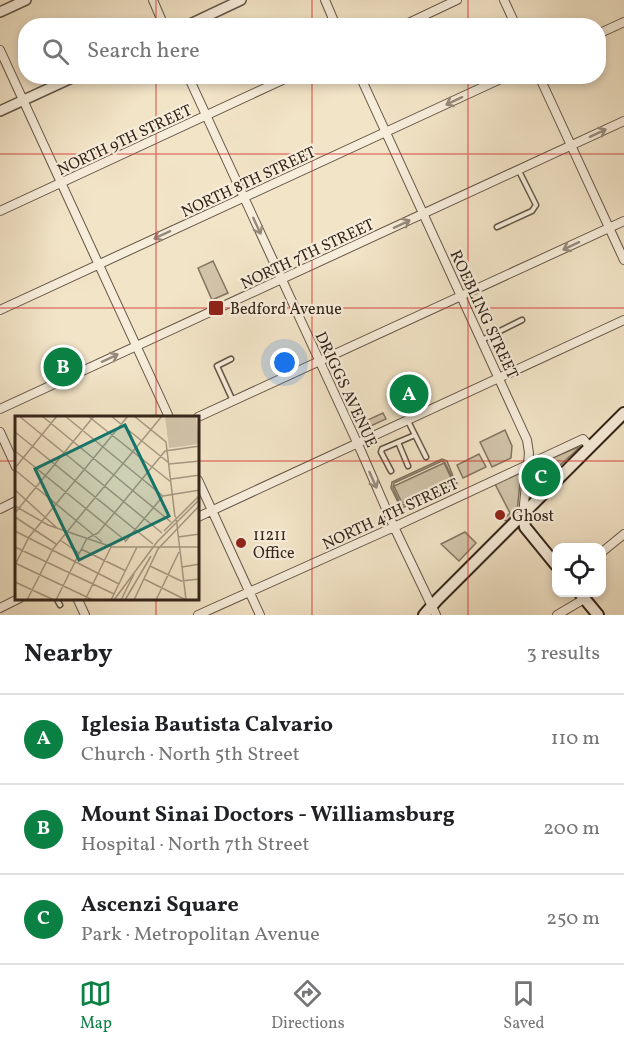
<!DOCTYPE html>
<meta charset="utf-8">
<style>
body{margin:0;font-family:Vollkorn,serif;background:#f6f6f6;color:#202124}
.controls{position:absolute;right:18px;bottom:18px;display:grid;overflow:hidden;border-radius:12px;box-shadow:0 3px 9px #0003}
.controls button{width:54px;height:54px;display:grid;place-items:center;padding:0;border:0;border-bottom:2px solid #e0e0e0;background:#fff;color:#202124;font:30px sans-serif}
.you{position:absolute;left:285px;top:363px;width:21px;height:21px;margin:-15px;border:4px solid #fff;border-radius:50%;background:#1a73e8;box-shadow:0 0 0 9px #1a73e833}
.badge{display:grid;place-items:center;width:39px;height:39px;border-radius:50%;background:#0b8043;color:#fff;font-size:20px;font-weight:700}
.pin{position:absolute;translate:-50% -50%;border:3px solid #fff;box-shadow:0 2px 6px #0006}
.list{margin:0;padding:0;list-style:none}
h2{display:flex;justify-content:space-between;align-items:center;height:78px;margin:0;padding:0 24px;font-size:26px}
h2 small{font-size:20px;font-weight:400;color:#757577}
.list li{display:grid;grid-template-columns:39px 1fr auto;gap:18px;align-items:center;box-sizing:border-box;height:90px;padding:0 24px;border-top:2px solid #e0e0e0}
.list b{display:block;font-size:22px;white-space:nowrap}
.list p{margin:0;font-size:20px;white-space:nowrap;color:#757577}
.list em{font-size:20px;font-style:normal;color:#757577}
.icon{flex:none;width:33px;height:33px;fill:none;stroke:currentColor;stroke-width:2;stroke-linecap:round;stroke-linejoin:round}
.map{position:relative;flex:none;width:624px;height:615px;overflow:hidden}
.search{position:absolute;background:#fff;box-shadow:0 3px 9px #0003;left:18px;right:18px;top:18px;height:66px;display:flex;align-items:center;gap:15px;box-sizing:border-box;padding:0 21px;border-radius:24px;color:#757577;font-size:22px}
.sheet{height:348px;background:#fff}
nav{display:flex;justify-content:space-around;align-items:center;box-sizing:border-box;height:84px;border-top:2px solid #e0e0e0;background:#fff;font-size:16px;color:#757577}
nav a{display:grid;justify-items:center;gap:3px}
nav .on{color:#0b8043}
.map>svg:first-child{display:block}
.green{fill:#d2c4aa;stroke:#837462;stroke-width:1.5;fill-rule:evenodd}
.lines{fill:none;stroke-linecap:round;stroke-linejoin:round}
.service-casing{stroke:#645545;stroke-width:7}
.minor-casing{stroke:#645545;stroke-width:10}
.tertiary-casing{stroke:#645545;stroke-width:12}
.secondary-casing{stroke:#34251a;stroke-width:14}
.service{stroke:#f7eddb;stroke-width:4}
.minor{stroke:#f7eddb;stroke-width:8}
.tertiary{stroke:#f7eddb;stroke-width:9}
.secondary{stroke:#f7eddb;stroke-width:10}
.oneway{stroke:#96897a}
.grid{fill:none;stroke:#d62828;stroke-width:1.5;stroke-opacity:0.55}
.poi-dot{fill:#8f2418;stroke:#f7eddb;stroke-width:2}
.labels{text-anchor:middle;stroke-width:4.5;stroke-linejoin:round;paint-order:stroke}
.street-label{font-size:16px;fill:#34251a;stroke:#f7eddb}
.poi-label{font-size:16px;fill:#34251a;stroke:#f7eddb;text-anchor:start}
.inset-road{fill:none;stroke:#a69882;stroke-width:1.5}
.view{fill:#0f766e;fill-opacity:0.15;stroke:#0f766e;stroke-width:3}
.inset-edge{fill:none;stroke:#34251a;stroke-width:3}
</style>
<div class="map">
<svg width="624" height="615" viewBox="0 0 624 615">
<rect width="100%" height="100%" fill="#f2e4c7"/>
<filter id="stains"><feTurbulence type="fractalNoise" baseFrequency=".00333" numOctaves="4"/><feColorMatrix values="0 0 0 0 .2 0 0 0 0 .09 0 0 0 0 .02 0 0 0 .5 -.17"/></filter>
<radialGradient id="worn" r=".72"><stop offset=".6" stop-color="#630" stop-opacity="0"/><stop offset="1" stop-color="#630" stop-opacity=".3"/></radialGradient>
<path class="green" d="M 213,261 L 228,293 L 212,300 L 198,268 Z
M 383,413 L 386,419 L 362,430 L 359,424 Z
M 505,430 L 512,446 L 511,458 L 492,467 L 480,442 Z
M 581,446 L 534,489 L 537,464 Z
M 479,454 L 486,467 L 463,478 L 457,465 Z
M 442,459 L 447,461 L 455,481 L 457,483 L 400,509 L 400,506 L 391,488 L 392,482 ZM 442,461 L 445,463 L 453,479 L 452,483 L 404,505 L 400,503 L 393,488 L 394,483 Z
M 444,463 L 452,480 L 402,503 L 394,486 Z
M 519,471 L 521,472 L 517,513 L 509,521 L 503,520 L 510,513 L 495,484 Z
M 465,532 L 476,543 L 459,561 L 441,544 Z"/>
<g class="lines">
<g class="service-casing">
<path id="service" d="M 497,227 L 532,211 L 536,205 L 519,171
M 482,340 L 522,320
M 231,359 L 217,366 L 233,401
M 408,421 L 426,457
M 398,442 L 408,466
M 391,471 L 381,452 L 382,449 L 415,435
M 56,598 L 60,605"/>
</g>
<g class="minor-casing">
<path id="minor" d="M 153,0 L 164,26
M 325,0 L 336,26
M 504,0 L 516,26
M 402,26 L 457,0
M 598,34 L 624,22
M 0,50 L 169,417
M 188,76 L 361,451 L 394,527 L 436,615
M 360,76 L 527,440 L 529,453 L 523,515
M 539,76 L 624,260
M 0,211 L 291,76
M 0,310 L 507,76
M 0,409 L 624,121
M 198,417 L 624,221
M 0,432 L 16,467
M 198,480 L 260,615
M 0,509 L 16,501
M 198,517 L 624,320
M 602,552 L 624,534
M 77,598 L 85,615
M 0,608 L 20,598
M 198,615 L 394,527 L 583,439 L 590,447
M 557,615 L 584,599"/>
</g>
<g class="tertiary-casing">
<path id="tertiary" d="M 0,12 L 26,0
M 186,26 L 241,0
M 0,111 L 76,76"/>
</g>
<g class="secondary-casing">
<path id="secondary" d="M 523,515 L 525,527 L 556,565
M 579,592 L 598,615
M 424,615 L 437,600 L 624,413"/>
</g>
<use href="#service" class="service"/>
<use href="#minor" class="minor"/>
<use href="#tertiary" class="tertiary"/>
<use href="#secondary" class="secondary"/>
</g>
<defs><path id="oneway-shaft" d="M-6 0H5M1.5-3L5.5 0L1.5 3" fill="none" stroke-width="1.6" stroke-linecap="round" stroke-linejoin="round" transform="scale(1.5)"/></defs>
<g class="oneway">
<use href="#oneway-shaft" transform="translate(454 101) rotate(155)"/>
<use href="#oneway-shaft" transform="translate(598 133) rotate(-25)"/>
<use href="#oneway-shaft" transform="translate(402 224) rotate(-25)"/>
<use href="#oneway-shaft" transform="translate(257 226) rotate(65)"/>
<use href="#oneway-shaft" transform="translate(162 235) rotate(155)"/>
<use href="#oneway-shaft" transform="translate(571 246) rotate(155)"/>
<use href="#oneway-shaft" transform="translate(110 358) rotate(-25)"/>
<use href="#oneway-shaft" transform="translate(373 480) rotate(66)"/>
</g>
<path class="grid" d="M 156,0 L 156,26M 312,0 L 312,26M 468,0 L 468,26M 156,76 L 156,417M 312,76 L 312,615M 468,76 L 468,615M 0,154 L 624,154M 0,308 L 624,308M 0,461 L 16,461M 198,461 L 624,461M 156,598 L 156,615"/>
<g class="poi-dot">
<rect x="208" y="300" width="16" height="16" rx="3"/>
<circle cx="500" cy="515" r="6"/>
<circle cx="241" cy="543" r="6"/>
</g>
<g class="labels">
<g class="street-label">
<text transform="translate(124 139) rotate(-25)" y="6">NORTH 9TH STREET</text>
<text transform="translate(248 181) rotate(-25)" y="6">NORTH 8TH STREET</text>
<text transform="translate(307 253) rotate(-25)" y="6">NORTH 7TH STREET</text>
<text transform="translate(485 314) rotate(65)" y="6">ROEBLING STREET</text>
<text transform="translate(347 389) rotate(65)" y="6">DRIGGS AVENUE</text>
<text transform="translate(390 513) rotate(-25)" y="6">NORTH 4TH STREET</text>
</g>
<g class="poi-label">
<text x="230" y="314">Bedford Avenue</text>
<text x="512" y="521">Ghost</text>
<text x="253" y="540">11211<tspan x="253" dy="18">Office</tspan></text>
</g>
</g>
<g transform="translate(15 416)">
<rect width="184" height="184" fill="#f2e4c7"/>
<path d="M 150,0 L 181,0 L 184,28 L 154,32 Z" fill="#d2c4aa"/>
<path class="inset-road" d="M 4,0 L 147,117M 27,0 L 156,106M 50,0 L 148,80M 73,0 L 156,66M 96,0 L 154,47M 119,0 L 151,26 L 160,101M 0,16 L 138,128M 0,35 L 111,125M 154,48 L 185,45M 0,52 L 42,0M 0,54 L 87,126M 156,63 L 185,59M 0,74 L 42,112M 148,80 L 185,74M 0,90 L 33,109 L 97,131 L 185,131M 0,97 L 79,0M 0,101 L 41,128M 161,101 L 171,184M 0,115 L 104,168M 149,115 L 185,79M 163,121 L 185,118M 73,122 L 83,117 L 150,35 L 185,30M 45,124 L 64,137M 110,126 L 148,80M 0,131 L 99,178M 66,133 L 111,155M 0,147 L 78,184M 0,149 L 14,121 L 113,0M 135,150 L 166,165 L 185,163M 167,151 L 185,148M 129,163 L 171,184M 0,166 L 39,184M 12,184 L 38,133 L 147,0M 41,184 L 72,122M 70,184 L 96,131M 96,184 L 122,131M 99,184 L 142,126 L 185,83M 106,184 L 119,158M 110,184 L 136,140M 119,184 L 143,133 L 185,89M 141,184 L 164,136"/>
<path class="view" d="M 110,9 L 154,100 L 64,144 L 20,53 Z"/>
<rect width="184" height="184" class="inset-edge"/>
</g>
<rect width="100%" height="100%" filter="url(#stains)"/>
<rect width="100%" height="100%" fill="url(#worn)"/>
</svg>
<div class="controls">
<button><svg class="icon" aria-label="locate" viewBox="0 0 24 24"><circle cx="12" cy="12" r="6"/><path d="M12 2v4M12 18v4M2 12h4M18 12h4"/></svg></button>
</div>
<div class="you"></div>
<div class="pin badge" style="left:409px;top:394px">A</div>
<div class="pin badge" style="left:63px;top:367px">B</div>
<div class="pin badge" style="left:541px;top:477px">C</div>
<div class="search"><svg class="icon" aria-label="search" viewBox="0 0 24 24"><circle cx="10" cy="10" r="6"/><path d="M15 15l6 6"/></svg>Search here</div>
</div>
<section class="sheet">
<h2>Nearby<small>3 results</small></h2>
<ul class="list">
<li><span class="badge">A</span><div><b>Iglesia Bautista Calvario</b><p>Church · North 5th Street</p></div><em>110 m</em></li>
<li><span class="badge">B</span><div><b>Mount Sinai Doctors - Williamsburg</b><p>Hospital · North 7th Street</p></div><em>200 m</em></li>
<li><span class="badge">C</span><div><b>Ascenzi Square</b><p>Park · Metropolitan Avenue</p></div><em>250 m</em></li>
</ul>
</section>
<nav>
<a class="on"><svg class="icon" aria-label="map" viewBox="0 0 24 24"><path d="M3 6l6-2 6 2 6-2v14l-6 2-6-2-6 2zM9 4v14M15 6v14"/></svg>Map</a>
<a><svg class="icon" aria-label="directions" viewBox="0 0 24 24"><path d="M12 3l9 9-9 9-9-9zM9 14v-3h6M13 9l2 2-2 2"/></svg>Directions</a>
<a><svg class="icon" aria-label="saved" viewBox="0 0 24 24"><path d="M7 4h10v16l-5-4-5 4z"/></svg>Saved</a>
</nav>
